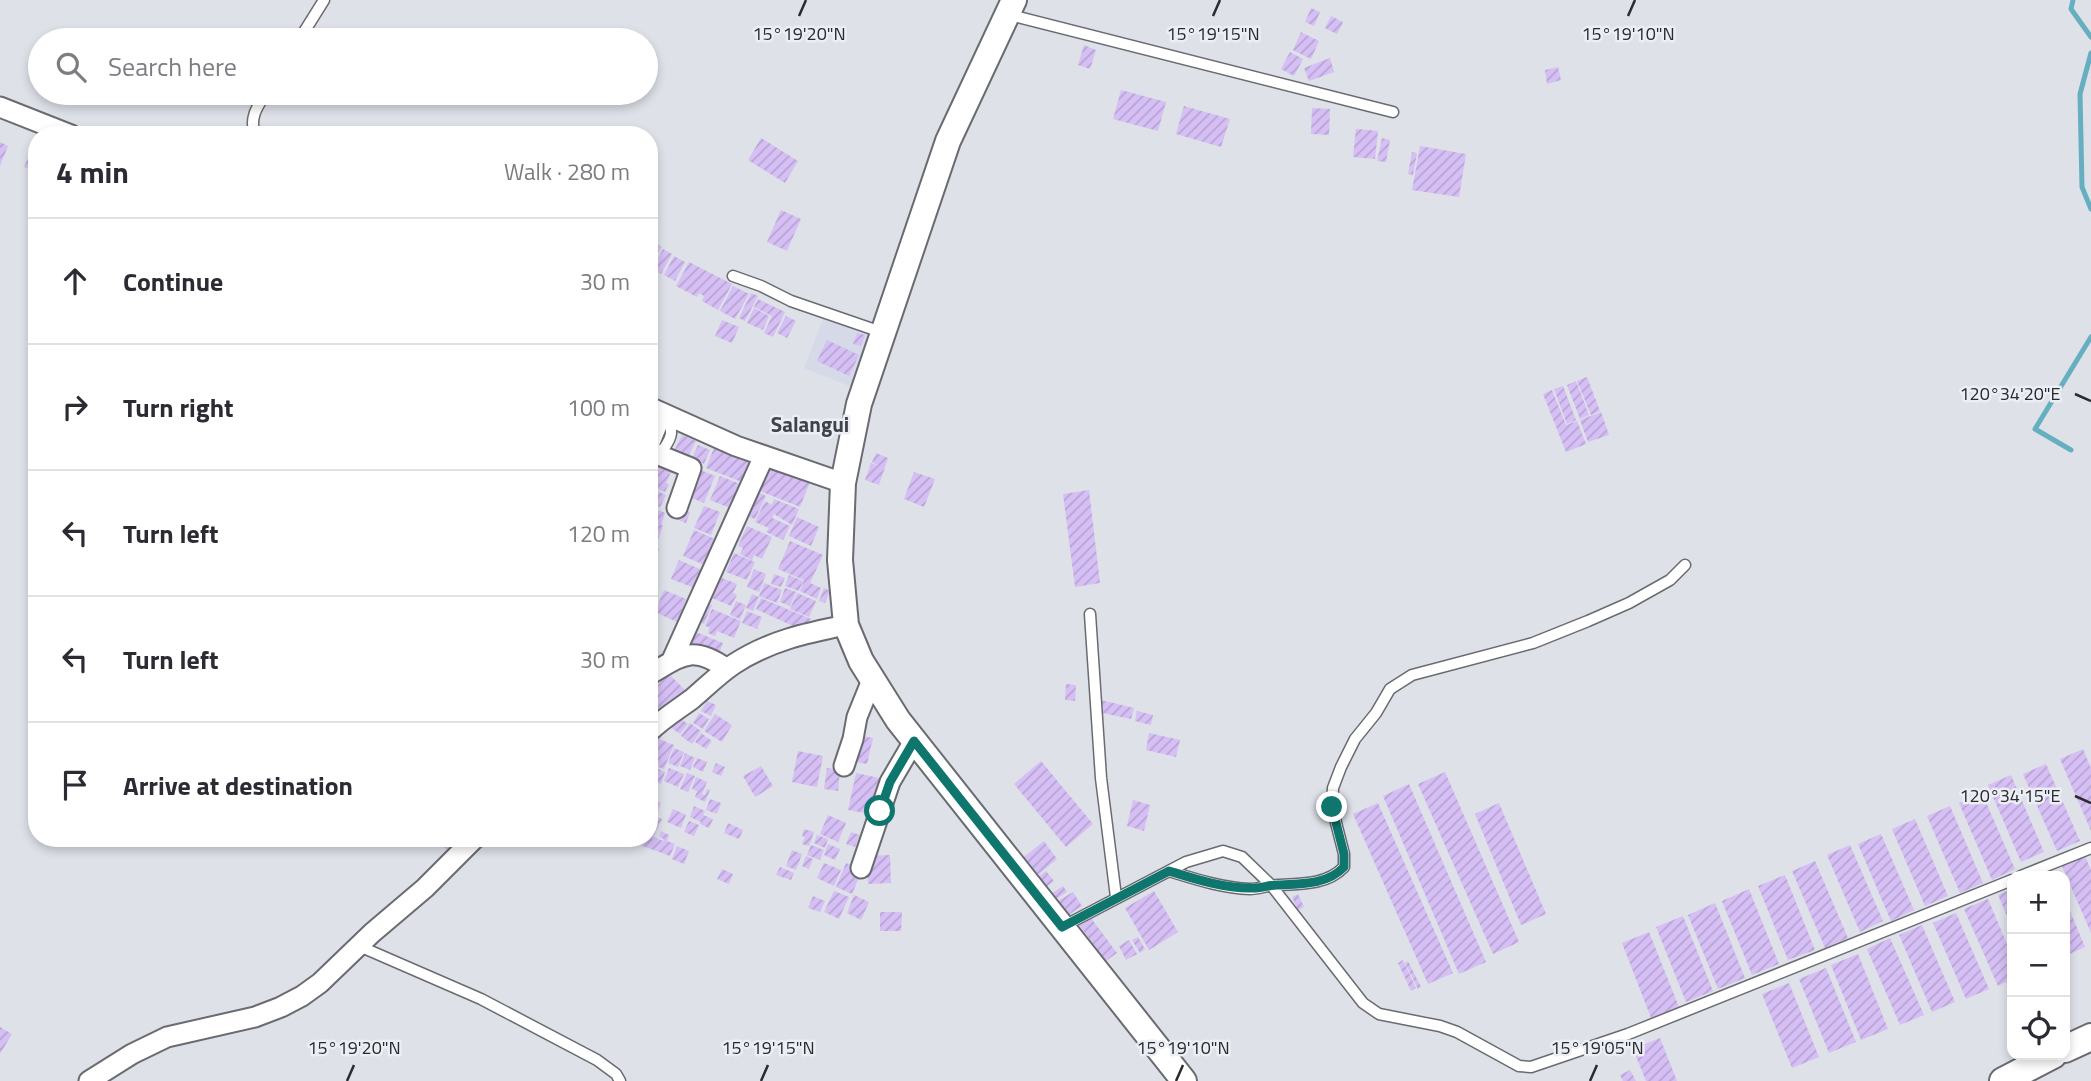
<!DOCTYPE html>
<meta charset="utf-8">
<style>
body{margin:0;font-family:"Titillium Web",sans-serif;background:#f2f2f3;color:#2b2b33}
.controls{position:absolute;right:21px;bottom:21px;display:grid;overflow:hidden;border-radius:14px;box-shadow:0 4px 10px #0003}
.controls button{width:63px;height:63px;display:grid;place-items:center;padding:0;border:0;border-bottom:2px solid #e1e1e2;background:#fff;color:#2b2b33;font:35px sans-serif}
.stop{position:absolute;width:21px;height:21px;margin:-16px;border:5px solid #0f766e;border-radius:50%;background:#fff}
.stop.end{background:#0f766e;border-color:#fff;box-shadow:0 2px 7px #0008}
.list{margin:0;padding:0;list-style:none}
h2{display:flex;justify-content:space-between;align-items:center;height:91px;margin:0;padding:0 28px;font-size:30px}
h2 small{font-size:23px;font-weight:400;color:#7c7c81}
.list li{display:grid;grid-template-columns:46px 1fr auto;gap:21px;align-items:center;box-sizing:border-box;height:126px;padding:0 28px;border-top:2px solid #e1e1e2}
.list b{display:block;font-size:26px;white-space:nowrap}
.list em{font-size:23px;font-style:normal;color:#7c7c81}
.icon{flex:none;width:38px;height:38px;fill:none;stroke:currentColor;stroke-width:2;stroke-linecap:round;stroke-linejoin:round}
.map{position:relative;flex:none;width:2091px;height:1081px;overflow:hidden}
.search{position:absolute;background:#fff;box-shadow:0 4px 10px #0003;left:28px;top:28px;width:630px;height:77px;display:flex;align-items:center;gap:18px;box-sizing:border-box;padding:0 24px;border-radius:38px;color:#7c7c81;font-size:26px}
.panel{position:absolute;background:#fff;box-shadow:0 4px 10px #0003;left:28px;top:126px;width:630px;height:721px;border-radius:28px}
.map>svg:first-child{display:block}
.built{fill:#d5d9e8}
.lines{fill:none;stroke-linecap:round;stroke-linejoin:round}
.stream{stroke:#65afc0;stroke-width:5}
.building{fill:url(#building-hatch)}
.service-casing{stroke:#696b71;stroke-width:13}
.minor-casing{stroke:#696b71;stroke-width:23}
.tertiary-casing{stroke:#696b71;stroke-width:28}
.secondary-casing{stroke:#696b71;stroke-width:30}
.service{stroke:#fff;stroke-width:10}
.minor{stroke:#fff;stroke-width:19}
.tertiary{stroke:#fff;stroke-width:24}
.secondary{stroke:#fff;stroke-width:26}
.route{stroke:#0f766e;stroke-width:9}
.ticks{fill:none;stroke:#2a2b2e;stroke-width:2.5}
.labels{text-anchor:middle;stroke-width:5;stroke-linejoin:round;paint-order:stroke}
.quarter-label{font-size:21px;font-weight:bold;fill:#414349;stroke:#eceef5}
.ticks-label{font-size:18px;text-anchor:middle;fill:#2a2b2e;stroke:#eceef5;stroke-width:5;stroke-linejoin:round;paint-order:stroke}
</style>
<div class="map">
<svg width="2091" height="1081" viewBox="0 0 2091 1081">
<defs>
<pattern id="building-hatch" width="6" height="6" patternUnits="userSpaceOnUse" patternTransform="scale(1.75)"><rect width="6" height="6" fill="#d5bff5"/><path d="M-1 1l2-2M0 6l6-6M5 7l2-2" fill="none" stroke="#b7a4d2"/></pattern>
</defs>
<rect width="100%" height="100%" fill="#dee1e8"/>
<path class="built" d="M 824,317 L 872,336 L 852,387 L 804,368 Z"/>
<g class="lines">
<path class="stream" d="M 2073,0 L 2071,9 L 2091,37
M 2091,53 L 2080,94 L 2082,187 L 2091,209
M 2071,450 L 2035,429 L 2091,337"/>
</g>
<path class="building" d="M 1311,8 L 1320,12 L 1314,26 L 1305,22 Z
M 1331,16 L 1343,22 L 1337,34 L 1325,28 Z
M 1301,32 L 1319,41 L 1311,59 L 1293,50 Z
M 1084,45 L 1096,50 L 1090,69 L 1078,65 Z
M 1290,52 L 1303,59 L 1294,76 L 1281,69 Z
M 1330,58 L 1334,72 L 1309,81 L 1304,68 Z
M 1558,67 L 1561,80 L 1547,84 L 1545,70 Z
M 1121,90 L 1166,102 L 1158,131 L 1113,119 Z
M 1184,106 L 1230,119 L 1221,147 L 1176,134 Z
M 1312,108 L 1330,109 L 1329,135 L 1311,134 Z
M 246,126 L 249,135 L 234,135 L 233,132 Z
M 1356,129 L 1378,131 L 1375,159 L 1353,157 Z
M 37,138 L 37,173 L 24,167 Z
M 761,138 L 798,161 L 785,183 L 748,160 Z
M 1382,138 L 1390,140 L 1386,162 L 1377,161 Z
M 0,142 L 8,146 L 0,166 Z
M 1420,146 L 1466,154 L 1459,197 L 1412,190 Z
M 1412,152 L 1417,153 L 1413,175 L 1408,174 Z
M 781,210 L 801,219 L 787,251 L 767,242 Z
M 652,241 L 662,247 L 652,263 L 649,262 L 649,246 Z
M 663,249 L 672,254 L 661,274 L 652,269 Z
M 674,256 L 685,262 L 675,281 L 664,275 Z
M 689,262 L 732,284 L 718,310 L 702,301 L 704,296 L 699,293 L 697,297 L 676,286 Z
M 733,286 L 749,294 L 735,319 L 720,311 Z
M 751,293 L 758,296 L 745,321 L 739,318 Z
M 758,299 L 785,312 L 773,337 L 764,333 L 772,316 L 754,307 Z
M 754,308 L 769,316 L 763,330 L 747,323 Z
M 786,316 L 796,321 L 787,338 L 777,333 Z
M 722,320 L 739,327 L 732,343 L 715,336 Z
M 857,333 L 865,335 L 861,346 L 853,344 Z
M 827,340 L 859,355 L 849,376 L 817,361 Z
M 1587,377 L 1600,411 L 1591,415 L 1577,381 Z
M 1576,381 L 1589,415 L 1580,419 L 1567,385 Z
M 1563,386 L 1576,420 L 1567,424 L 1554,389 Z
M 1552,390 L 1566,425 L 1577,421 L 1586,444 L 1566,452 L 1543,394 Z
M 1601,412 L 1609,435 L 1588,442 L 1580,420 Z
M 682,435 L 696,441 L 687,459 L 673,453 Z
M 716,443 L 751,457 L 747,467 L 753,469 L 747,484 L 706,468 Z
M 698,445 L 710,450 L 704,464 L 692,458 Z
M 876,453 L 888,458 L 879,485 L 865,480 L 871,463 L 879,466 L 872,462 Z
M 654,455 L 675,463 L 666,483 L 669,484 L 665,492 L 649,485 L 649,476 L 653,466 L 650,465 Z
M 766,464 L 810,482 L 800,507 L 755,489 Z
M 698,469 L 715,476 L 704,503 L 687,496 Z
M 914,472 L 935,479 L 924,507 L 904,499 Z
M 720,476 L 745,486 L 735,510 L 710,500 Z
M 650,488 L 666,495 L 660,507 L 649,503 Z
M 754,490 L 766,496 L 755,519 L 743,514 Z
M 1089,490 L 1100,583 L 1075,587 L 1063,494 Z
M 774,499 L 799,509 L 792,525 L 774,514 L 772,518 L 790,526 L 783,540 L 766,532 L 769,528 L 755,522 L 765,501 L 772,505 Z
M 704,506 L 720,512 L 711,535 L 694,528 Z
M 651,507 L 665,513 L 661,525 L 663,526 L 656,545 L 649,542 Z
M 681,508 L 690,512 L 686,523 L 676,519 Z
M 797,517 L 819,527 L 811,546 L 789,536 Z
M 747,526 L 772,537 L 762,559 L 754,555 L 752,560 L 740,554 L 743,548 L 738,546 Z
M 694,530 L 717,540 L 707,566 L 683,556 Z
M 790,541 L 823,555 L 810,583 L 821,588 L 817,599 L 800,591 L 804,580 L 778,569 Z
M 649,545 L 659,549 L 649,572 Z
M 734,553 L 755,562 L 747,580 L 726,572 Z
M 679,560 L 704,571 L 697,589 L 671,579 Z
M 754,569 L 766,574 L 759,592 L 747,587 Z
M 774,574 L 785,578 L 781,587 L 771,584 Z
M 789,575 L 803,581 L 799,591 L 785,586 Z
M 722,578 L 737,584 L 733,593 L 737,595 L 731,606 L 712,598 Z
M 764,583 L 782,590 L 777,603 L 759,596 Z
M 785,588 L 796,592 L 790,606 L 780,602 Z
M 824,588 L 830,591 L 825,603 L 819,601 Z
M 664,590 L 686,599 L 677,622 L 655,612 Z
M 797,593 L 816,601 L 809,617 L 790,609 Z
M 752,594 L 759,597 L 753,611 L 746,608 Z
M 761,598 L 811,619 L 806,632 L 756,609 Z
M 736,601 L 746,605 L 740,619 L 730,615 Z
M 704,602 L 712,605 L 704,624 L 696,620 Z
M 712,609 L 741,621 L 734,638 L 717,631 L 715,636 L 708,633 L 710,625 L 709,627 L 705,626 Z
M 747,611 L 762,617 L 757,629 L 742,623 Z
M 691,630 L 723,643 L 717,659 L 685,645 Z
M 669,674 L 686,691 L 662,716 L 649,704 L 649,694 Z
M 1066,684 L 1076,685 L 1075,701 L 1065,700 Z
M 1101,700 L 1134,708 L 1131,719 L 1098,712 Z
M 707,701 L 716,705 L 711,716 L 701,711 Z
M 1137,711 L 1153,715 L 1151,725 L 1135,721 Z
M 699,713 L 709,719 L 703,729 L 693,723 Z
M 715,714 L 732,725 L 722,742 L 704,731 Z
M 677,716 L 688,724 L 680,734 L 670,727 Z
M 690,723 L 701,731 L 692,744 L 681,736 Z
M 701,733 L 712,741 L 706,749 L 695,742 Z
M 1149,733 L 1180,740 L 1176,757 L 1146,750 Z
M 856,735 L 873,738 L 867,764 L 851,761 Z
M 659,739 L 674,745 L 664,769 L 649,763 Z
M 674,748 L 684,752 L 678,767 L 668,763 Z
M 2083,749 L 2091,768 L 2091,831 L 2060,759 Z
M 798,751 L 823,756 L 817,787 L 792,782 Z
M 685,753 L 695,758 L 690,770 L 680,766 Z
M 697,758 L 707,762 L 703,772 L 693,767 Z
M 1041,761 L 1093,824 L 1066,847 L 1014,784 Z
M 716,763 L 725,767 L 721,776 L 712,772 Z
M 2046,764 L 2080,841 L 2057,851 L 2023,774 Z
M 761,766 L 773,786 L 755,797 L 743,776 Z
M 656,768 L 665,772 L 661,784 L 651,780 Z
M 669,768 L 684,774 L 678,787 L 664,781 Z
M 827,768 L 840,770 L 838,791 L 824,789 Z
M 1445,772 L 1519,942 L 1493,954 L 1418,784 Z
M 687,773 L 695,776 L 688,792 L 680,789 Z
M 856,773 L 884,779 L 877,815 L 848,810 Z
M 2011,775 L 2044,852 L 2021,862 L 1988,785 Z
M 696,777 L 707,782 L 702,794 L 705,795 L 707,789 L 710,790 L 705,802 L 695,797 L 697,791 L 692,789 Z
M 1409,784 L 1486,962 L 1459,974 L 1383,796 Z
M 1982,793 L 2015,869 L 1992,880 L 1959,803 Z
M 649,797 L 661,803 L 657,813 L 649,809 Z
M 710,799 L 721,803 L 717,814 L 706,810 Z
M 1133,800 L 1150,805 L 1144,831 L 1127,826 Z
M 1378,803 L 1453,973 L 1428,984 L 1353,814 Z
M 1499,803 L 1546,914 L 1521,925 L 1475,814 Z
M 694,806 L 705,811 L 703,815 L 713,819 L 709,828 L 700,824 L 701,822 L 690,817 Z
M 1950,806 L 1983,883 L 1960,893 L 1927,816 Z
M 673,809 L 686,815 L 681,828 L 667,822 Z
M 649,813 L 662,819 L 652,840 L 655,837 L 663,841 L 664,839 L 659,837 L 661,831 L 669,835 L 667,841 L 675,844 L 670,856 L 637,844 L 640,838 L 649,839 Z
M 828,815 L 846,823 L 838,842 L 820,834 Z
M 1915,819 L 1948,896 L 1925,906 L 1892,829 Z
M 689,821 L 699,825 L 694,836 L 684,832 Z
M 728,823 L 743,830 L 739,839 L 724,833 Z
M 804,829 L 814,832 L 809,846 L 802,844 L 805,837 L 802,836 Z
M 851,832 L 860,835 L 855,847 L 846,844 Z
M 1881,834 L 1914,910 L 1891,921 L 1858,844 Z
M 817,835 L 828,839 L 825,848 L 814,843 Z
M 447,838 L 452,838 L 455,842 L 447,850 L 441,844 Z
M 1044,841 L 1057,859 L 1034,878 L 1020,860 Z
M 828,844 L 840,849 L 835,860 L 824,855 Z
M 811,845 L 824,850 L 820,860 L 807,855 Z
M 1850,845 L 1883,921 L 1860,932 L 1827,855 Z
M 677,846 L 689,851 L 684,864 L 672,859 Z
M 792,850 L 802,854 L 796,870 L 786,866 Z
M 890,855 L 891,883 L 868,884 L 867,856 Z
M 806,856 L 813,859 L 809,869 L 802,866 Z
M 2085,856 L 2091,870 L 2091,933 L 2062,866 Z
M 1815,861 L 1848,938 L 1825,948 L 1792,871 Z
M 824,863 L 841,870 L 834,886 L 817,878 Z
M 846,863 L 862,870 L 852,894 L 836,887 Z
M 780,867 L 794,873 L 791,880 L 776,875 Z
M 722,869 L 733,874 L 729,884 L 717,879 Z
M 1046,871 L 1054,881 L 1045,888 L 1037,877 Z
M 1785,875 L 1815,950 L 1788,960 L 1758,886 Z
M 1063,886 L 1067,892 L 1056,899 L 1052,893 Z
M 1749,889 L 1779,964 L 1752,975 L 1722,901 Z
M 2012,889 L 2012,928 L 1998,895 Z
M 834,891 L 849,897 L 839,919 L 824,912 Z
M 1154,891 L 1178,932 L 1149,950 L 1125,908 Z
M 1073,892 L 1082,906 L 1067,916 L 1058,901 Z
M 1298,894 L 1304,907 L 1298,910 L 1292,897 Z
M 854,895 L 869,902 L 861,920 L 847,913 Z
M 813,896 L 825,901 L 820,912 L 808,908 Z
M 1988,899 L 2012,956 L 2012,979 L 1998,986 L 1964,909 Z
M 2065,899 L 2085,947 L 2065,956 Z
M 1715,903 L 1745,978 L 1718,989 L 1688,915 Z
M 880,912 L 902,912 L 901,931 L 880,931 Z
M 1956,913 L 1989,989 L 1966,999 L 1933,923 Z
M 1683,916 L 1713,991 L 1686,1002 L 1656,927 Z
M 1091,918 L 1117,953 L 1106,961 L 1080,926 Z
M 1922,925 L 1955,1002 L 1932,1012 L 1899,935 Z
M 1649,932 L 1679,1007 L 1651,1018 L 1622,943 Z
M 1138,937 L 1145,949 L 1140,953 L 1132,940 Z
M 1890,938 L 1924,1015 L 1900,1025 L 1867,949 Z
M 1129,940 L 1137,954 L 1126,960 L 1119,946 Z
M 1858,954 L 1888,1029 L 1861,1040 L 1831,965 Z
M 1403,960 L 1416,988 L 1411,991 L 1398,963 Z
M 1408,961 L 1421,987 L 1418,989 L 1405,963 Z
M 1826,968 L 1856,1042 L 1829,1053 L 1799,979 Z
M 1789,983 L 1819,1057 L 1792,1068 L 1762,994 Z
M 0,1027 L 12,1034 L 0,1054 Z
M 1660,1038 L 1677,1081 L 1646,1081 L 1633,1049 Z
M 1630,1070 L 1636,1081 L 1623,1081 L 1620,1075 Z"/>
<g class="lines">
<g class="service-casing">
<path id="service" d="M 1010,15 L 1393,112
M 299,40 L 324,0
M 255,135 C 249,118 257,107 266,93
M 733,276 L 761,286 L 791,301 L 884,333
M 660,454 C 669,442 677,431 665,418
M 1090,614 L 1101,778 L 1116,897
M 1169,871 C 1195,879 1222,888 1250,889 C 1259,889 1268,885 1277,885 C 1301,884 1327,885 1344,867 L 1344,854 L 1332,807 L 1333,788 L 1341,767 L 1355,739 L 1376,713 L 1390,689 L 1412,675 L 1533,643 L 1588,621 L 1629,603 L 1670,580 L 1685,565
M 2021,876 L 2091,848
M 1062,927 L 1186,862 L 1223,851 L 1242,857 L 1271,885 L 1363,1003 L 1379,1014 L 1440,1026 L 1457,1032 L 1519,1066 L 1531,1067 L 1628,1034 L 2012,880
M 359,946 L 481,999 L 597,1060 L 616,1074 L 620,1081"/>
</g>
<g class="minor-casing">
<path id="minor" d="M 0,107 L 71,135
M 649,407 L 736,446 L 843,483
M 649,445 L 662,413
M 649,451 L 691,468 L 677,508
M 672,660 L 764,456
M 649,675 C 681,656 692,644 727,669
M 649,732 C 662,719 677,710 692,699 C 706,687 719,674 734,664 C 769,641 806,633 846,625
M 844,766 L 853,739 L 857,717 L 872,680
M 861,868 L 890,782 L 914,741
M 89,1081 L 132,1054 L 167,1037 L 255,1017 L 281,1007 L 302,996 L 320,983 L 372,933 L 425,888 L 475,838"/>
</g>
<g class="tertiary-casing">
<path id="tertiary" d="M 1014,0 L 948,141 L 859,404 L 843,483 L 840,560 L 846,625 L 861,661 L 898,720 L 1184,1081"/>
</g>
<g class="secondary-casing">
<path id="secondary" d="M 2065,1049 L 2091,1037
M 2003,1081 L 2053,1055"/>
</g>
<use href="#service" class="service"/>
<use href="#minor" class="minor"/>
<use href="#tertiary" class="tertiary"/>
<use href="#secondary" class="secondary"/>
</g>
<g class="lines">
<path class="route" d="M 880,811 L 890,782 L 914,741 L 1062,927 L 1169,871 C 1195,879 1222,888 1250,888 C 1259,889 1268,885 1277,885 C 1301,884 1327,885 1344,867 L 1344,854 L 1332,807"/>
</g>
<path class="ticks" d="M 799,16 L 806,0M 1213,16 L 1220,0M 1628,16 L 1635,0M 2075,394 L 2091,401M 2075,796 L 2091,803M 347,1081 L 354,1065M 761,1081 L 768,1065M 1176,1081 L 1183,1065M 1590,1081 L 1597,1065"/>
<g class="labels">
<g class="quarter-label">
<text x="810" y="432">Salangui</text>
</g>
</g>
<g class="ticks-label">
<text x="799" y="40">15°19'20"N</text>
<text x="1213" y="40">15°19'15"N</text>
<text x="1628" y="40">15°19'10"N</text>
<text x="2010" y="400">120°34'20"E</text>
<text x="2010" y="802">120°34'15"E</text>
<text x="354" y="1054">15°19'20"N</text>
<text x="768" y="1054">15°19'15"N</text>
<text x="1183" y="1054">15°19'10"N</text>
<text x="1597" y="1054">15°19'05"N</text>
</g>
</svg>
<div class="controls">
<button>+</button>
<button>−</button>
<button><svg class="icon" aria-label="locate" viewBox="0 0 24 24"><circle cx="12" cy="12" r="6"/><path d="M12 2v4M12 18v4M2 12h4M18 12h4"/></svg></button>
</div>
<div class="stop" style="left:880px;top:811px"></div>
<div class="stop end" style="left:1332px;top:807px"></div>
<div class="search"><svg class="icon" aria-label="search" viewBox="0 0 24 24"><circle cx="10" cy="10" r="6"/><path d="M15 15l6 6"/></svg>Search here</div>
<section class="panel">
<h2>4 min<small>Walk · 280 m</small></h2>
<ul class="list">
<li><svg class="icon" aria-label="ahead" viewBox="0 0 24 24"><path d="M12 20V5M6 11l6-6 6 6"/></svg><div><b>Continue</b></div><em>30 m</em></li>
<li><svg class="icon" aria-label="right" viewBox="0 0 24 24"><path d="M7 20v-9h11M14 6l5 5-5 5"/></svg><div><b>Turn right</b></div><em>100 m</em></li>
<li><svg class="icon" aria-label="left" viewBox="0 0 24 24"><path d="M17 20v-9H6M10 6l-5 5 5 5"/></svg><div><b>Turn left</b></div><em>120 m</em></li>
<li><svg class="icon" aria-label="left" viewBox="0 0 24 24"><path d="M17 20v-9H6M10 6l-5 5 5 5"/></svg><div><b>Turn left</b></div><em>30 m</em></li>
<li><svg class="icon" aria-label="arrive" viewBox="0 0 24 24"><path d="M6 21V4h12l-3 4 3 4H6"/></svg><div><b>Arrive at destination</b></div></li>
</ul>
</section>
</div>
